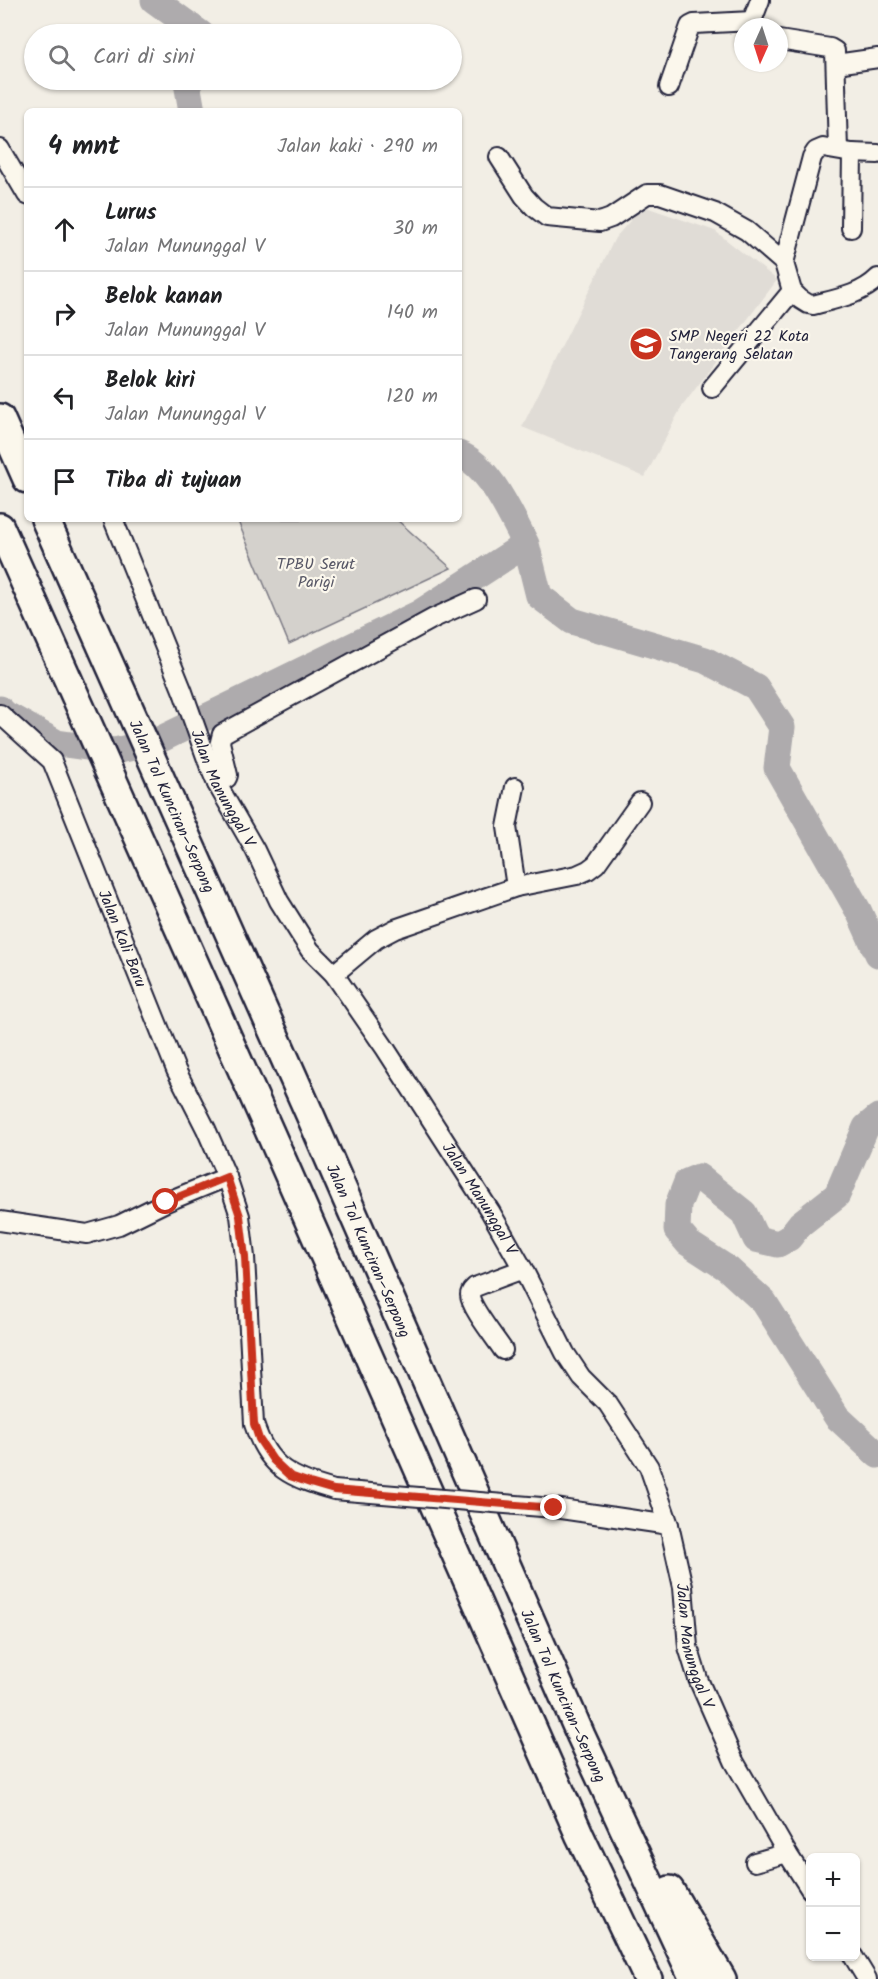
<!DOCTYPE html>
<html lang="id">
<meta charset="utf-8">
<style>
body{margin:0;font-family:Kalam,sans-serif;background:#f2f2f2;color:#202124}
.controls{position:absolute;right:18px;bottom:18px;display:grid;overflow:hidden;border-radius:9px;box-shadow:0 2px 4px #0004}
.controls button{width:54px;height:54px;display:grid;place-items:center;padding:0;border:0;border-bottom:2px solid #e0e0e0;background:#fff;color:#202124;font:30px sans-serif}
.compass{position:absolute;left:734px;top:18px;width:54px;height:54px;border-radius:50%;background:#fff;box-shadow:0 2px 4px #0004;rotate:183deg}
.stop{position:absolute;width:18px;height:18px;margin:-14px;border:4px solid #c8321e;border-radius:50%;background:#fff}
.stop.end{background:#c8321e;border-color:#fff;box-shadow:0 2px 6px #0008}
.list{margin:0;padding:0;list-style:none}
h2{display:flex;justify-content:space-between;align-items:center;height:78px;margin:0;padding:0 24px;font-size:26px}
h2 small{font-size:20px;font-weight:400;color:#757577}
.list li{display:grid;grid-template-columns:39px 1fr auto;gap:18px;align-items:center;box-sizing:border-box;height:84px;padding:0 24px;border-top:2px solid #e0e0e0}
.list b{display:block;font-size:22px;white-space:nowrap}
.list p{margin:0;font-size:20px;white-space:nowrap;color:#757577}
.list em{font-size:20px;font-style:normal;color:#757577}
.icon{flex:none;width:33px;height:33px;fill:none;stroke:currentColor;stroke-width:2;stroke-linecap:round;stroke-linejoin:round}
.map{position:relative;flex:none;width:878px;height:1979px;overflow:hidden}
.search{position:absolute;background:#fff;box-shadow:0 2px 4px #0004;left:24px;top:24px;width:438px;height:66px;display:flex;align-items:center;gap:15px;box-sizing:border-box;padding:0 21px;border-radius:33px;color:#757577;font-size:22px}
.panel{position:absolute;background:#fff;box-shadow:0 2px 4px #0004;left:24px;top:108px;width:438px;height:414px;border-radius:9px}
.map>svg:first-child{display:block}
.built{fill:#e0dcd6}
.green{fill:#d4d1cc;stroke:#7b7a84;stroke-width:1.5}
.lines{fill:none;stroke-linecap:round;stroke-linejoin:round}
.river{stroke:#aeabad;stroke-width:27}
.minor-casing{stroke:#22223b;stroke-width:22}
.highway-casing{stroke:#22223b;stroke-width:32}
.minor{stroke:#fbf7ec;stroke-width:18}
.highway{stroke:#fbf7ec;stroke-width:27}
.minor-bridge-casing{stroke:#22223b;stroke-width:22;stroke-linecap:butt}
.minor-bridge{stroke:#fbf7ec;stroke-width:18}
.route{stroke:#c8321e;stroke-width:8}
.labels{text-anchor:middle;stroke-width:4.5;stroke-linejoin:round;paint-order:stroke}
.poi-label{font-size:16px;fill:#22223b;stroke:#fbf7ec;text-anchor:start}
.park-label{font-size:16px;fill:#575766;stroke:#fbf7ec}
.street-label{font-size:16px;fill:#22223b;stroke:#fbf7ec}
</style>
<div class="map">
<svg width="878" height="1979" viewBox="0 0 878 1979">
<rect width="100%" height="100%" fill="#f2eee5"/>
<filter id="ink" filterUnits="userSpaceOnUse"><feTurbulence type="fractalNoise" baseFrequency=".0167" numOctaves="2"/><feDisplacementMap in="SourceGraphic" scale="12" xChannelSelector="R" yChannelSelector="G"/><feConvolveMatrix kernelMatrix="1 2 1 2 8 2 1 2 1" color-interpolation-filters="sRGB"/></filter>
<g filter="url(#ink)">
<path class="built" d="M 643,206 L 715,231 L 777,280 L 681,408 L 645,477 L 522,427 L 615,238 Z"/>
<path class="green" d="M 237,519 L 396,519 L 451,568 L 289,644 Z"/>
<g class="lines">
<path class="river" d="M 154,0 L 201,34
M 187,80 L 187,83 L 192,111
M 459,454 C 490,466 511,516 526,544
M 0,709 L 5,714 L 57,743 L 115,751 L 155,742 L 418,614 L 526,544 L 539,596 L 572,621 L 705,660 L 756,687 L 782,727 L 777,768 L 859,912 L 878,954
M 878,1117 L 866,1127 L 837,1195 L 800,1224 L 789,1238 L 778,1244 L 756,1239 L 744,1213 L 699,1177 L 687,1182 L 678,1205 L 677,1230 L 688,1243 L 728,1269 L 764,1302 L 837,1417 L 878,1455"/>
<g class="minor-casing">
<g id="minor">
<path d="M 754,27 L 752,21 L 760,0"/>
<path d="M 779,40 L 830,48 L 835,51 L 838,150"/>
<path d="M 836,64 L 878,58"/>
<path d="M 669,87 L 690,26 L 694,24 L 752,21"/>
<path d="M 0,149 L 27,195"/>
<path d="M 878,154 L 852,153 L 823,148 L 816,151 L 812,157 L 784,263 L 792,291 L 800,299 L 808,304 L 813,305 C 836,299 861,295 878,278"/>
<path d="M 499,157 L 524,196 L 534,207 L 547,217 L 600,222 L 611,218 L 647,194 L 660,194 L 715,213 L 747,231 L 784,263"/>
<path d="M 851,228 L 852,153"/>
<path d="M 712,388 L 792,291"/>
<path id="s1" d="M 113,519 L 183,692 L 209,765 L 217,784 L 255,850 L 279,901 L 310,950 L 334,974 L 385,1048 L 490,1211 L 523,1269 L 565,1353 L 581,1377 L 608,1404 L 649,1467 L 669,1525 L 683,1587 L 688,1647 L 698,1679 L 734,1761 L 787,1853 L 810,1889"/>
<path id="s2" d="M 0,714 L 52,761 L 176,1070 L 206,1129 L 227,1177 L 240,1216 L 245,1257 L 254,1424 C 268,1469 292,1478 334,1490"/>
<path d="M 217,784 L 227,778 L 228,775 L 220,742 L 222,734 L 434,618 L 476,599"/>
<path d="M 515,787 L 507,827 L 516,887"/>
<path d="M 334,974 L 376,939 L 395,929 L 516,887 L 577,875 L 588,870 L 596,864 L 640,802"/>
<path d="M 0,1221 L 87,1234 L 119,1225 L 166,1202 L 227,1177"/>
<path d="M 503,1350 C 496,1339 470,1307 470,1295 C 470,1291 472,1290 475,1287 L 523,1269"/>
<path d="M 554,1508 L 669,1525"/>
<path d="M 755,1862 L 787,1853"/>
<path d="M 853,1956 L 867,1979"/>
</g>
</g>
<g class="highway-casing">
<g id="highway">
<path d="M 0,418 L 27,479"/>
<path id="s3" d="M 45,519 L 311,1117 L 581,1736 L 694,1979"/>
<path d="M 0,527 L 272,1137 L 580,1836 L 648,1979"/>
<path d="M 670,1890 L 722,1979"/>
</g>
</g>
<use href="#minor" class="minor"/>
<use href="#highway" class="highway"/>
<g class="minor-bridge-casing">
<path id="minor-bridge" d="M 334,1490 L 554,1508"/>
</g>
<use href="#minor-bridge" class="minor-bridge"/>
</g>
</g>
<g class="lines" filter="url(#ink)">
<path class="route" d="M 166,1202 L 227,1177 L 240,1216 L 245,1257 L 254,1424 L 259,1439 L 273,1460 L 290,1476 L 310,1483 L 334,1490 L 554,1508"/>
</g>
<defs>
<g id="school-disc" transform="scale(1.725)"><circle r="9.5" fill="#c8321e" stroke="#fbf7ec"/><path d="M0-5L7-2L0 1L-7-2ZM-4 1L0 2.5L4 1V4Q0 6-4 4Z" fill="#fff"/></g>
</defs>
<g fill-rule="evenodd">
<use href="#school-disc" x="646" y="344"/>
</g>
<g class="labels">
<g class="poi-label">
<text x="669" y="341">SMP Negeri 22 Kota<tspan x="669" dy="18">Tangerang Selatan</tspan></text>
</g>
<g class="park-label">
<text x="316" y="569">TPBU Serut<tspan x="316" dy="18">Parigi</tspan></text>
</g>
<g class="street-label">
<text dy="6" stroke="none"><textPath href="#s1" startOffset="291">Jalan Manunggal V</textPath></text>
<text dy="6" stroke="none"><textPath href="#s3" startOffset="314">Jalan Tol Kunciran–Serpong</textPath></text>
<text dy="6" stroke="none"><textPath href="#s2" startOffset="261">Jalan Kali Baru</textPath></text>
<text dy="6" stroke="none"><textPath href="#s1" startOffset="777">Jalan Manunggal V</textPath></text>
<text dy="6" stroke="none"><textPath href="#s3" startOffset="800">Jalan Tol Kunciran–Serpong</textPath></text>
<text dy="6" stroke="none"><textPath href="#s1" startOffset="1281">Jalan Manunggal V</textPath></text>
<text dy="6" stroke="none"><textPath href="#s3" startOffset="1286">Jalan Tol Kunciran–Serpong</textPath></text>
</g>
</g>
</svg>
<div class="controls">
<button>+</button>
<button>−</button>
</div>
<svg class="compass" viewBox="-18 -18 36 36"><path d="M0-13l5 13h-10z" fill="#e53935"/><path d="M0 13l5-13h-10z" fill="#757577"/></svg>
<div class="stop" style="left:166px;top:1202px"></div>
<div class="stop end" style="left:554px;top:1508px"></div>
<div class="search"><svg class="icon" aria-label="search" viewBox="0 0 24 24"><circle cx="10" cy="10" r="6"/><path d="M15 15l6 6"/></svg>Cari di sini</div>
<section class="panel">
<h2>4 mnt<small>Jalan kaki · 290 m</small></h2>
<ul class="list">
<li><svg class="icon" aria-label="ahead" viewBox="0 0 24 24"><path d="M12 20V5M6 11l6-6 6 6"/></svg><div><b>Lurus</b><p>Jalan Mununggal V</p></div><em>30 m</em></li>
<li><svg class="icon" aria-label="right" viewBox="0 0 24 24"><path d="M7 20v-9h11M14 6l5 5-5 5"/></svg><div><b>Belok kanan</b><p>Jalan Mununggal V</p></div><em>140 m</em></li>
<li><svg class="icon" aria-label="left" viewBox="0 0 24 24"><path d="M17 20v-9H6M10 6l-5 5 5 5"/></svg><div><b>Belok kiri</b><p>Jalan Mununggal V</p></div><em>120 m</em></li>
<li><svg class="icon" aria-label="arrive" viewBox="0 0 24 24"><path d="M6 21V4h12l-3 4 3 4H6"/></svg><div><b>Tiba di tujuan</b></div></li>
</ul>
</section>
</div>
